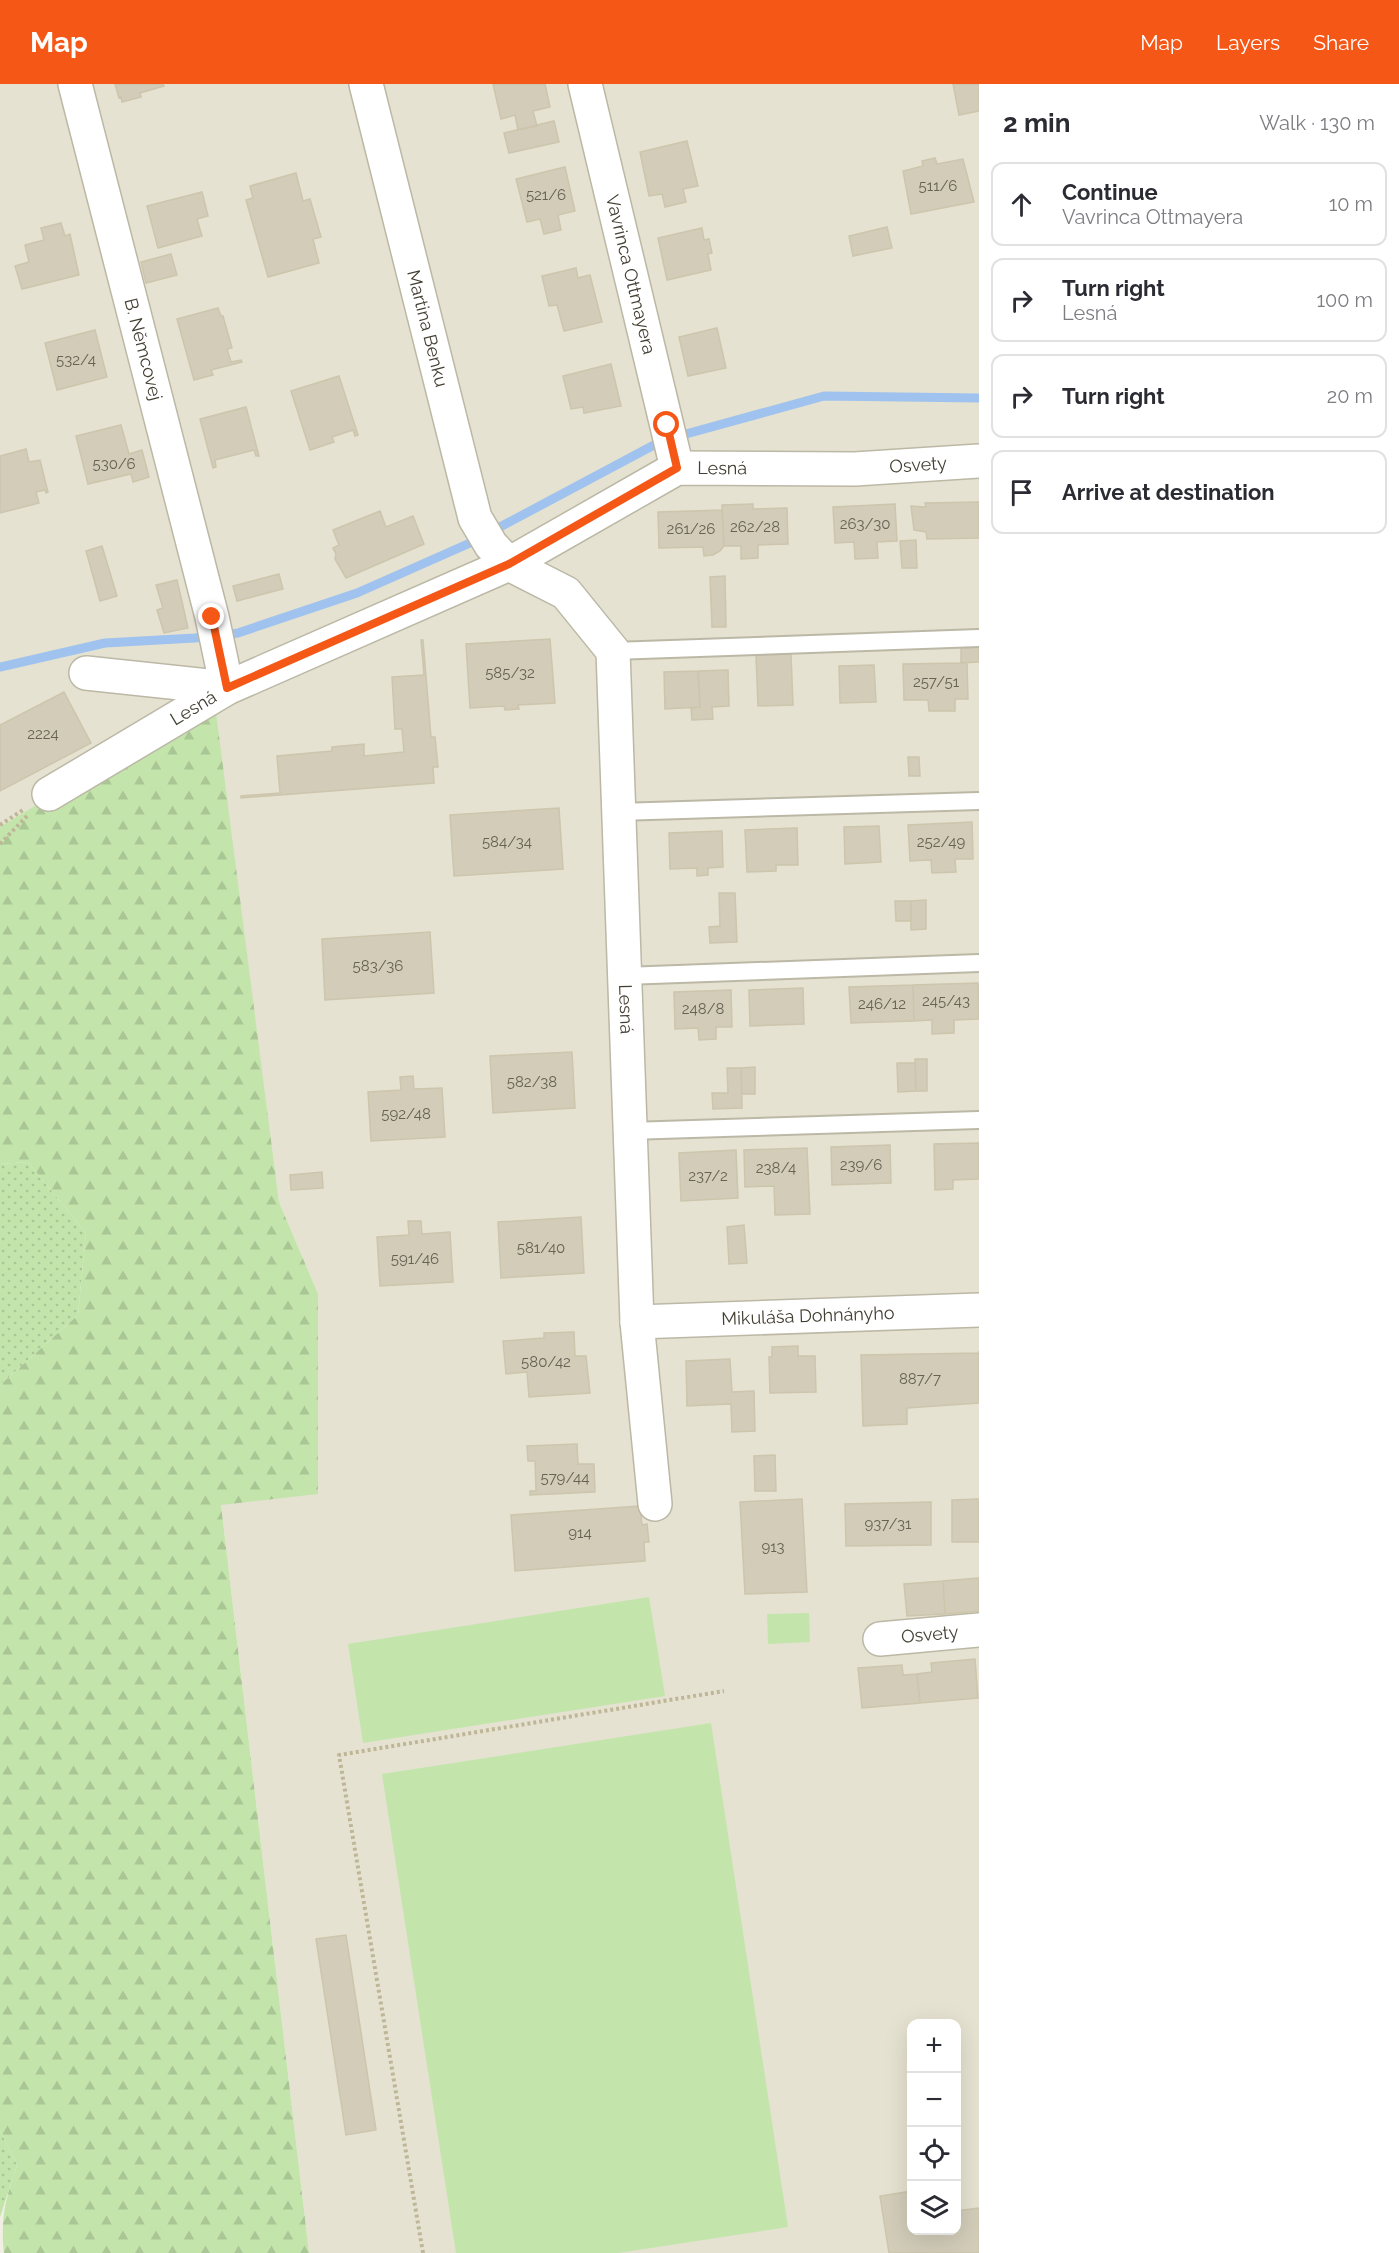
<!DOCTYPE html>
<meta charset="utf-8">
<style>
body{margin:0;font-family:Raleway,sans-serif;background:#f2f2f3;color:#2b2b33}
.controls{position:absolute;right:18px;bottom:18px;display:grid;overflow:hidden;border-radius:12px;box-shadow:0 6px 24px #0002}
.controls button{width:54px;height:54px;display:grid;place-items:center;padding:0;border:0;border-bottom:2px solid #e1e1e2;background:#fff;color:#2b2b33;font:30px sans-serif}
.stop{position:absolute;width:18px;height:18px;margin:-14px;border:4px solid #f55716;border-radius:50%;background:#fff}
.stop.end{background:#f55716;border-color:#fff;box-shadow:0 2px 6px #0008}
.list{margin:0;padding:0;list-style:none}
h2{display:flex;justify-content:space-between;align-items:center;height:78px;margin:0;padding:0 24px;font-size:26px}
h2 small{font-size:20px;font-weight:400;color:#7c7c81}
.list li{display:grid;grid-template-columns:39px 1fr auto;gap:18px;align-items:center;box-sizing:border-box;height:84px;margin:0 12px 12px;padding:0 12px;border:2px solid #e1e1e2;border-radius:12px}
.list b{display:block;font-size:22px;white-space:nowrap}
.list p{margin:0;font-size:20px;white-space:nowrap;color:#7c7c81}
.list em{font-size:20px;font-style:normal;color:#7c7c81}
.icon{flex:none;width:33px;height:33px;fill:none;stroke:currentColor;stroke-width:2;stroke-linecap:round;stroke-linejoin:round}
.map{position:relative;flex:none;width:979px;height:2169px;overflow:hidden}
header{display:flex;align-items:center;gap:36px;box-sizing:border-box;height:84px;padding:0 30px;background:#f55716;color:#fff}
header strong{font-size:28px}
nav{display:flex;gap:33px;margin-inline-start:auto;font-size:21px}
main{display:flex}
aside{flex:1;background:#fff}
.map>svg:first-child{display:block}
.residential{fill:#e5e2d1;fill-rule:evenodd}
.grass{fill:url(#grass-dots)}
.forest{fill:url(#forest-firs)}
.park{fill:#c3e5ac}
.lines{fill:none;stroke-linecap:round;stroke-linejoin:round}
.stream{stroke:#9fc2ee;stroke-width:9}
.building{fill:#d2ccb9;stroke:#cdc5ac;stroke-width:1.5}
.lane-casing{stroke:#bcb8a6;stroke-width:20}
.street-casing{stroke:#bcb8a6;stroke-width:36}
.path{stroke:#beb697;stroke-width:4;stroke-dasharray:3 3;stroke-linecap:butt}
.lane{stroke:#fff;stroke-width:16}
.street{stroke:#fff;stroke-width:33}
.route{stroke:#f55716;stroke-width:8}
.labels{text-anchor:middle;stroke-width:5;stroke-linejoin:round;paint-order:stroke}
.number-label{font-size:15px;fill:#676254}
.street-label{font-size:18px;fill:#433f33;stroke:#fff}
</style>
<header>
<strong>Map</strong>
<nav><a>Map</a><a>Layers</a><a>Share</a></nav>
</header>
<main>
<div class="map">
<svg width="979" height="2169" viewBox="0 0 979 2169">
<defs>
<pattern id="grass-dots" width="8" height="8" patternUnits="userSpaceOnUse" patternTransform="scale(1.5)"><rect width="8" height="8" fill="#c3e5ac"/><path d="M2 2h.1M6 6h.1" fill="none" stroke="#a9c694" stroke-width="1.8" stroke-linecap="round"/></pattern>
<pattern id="forest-firs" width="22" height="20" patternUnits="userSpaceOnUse" patternTransform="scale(1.5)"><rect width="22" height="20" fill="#c3e5ac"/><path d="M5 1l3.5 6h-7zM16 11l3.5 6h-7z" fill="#a9c694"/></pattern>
</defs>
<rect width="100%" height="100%" fill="#f1efe3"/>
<path class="residential" d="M 0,0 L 979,0 L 979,2169 L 309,2169 L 221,1421 L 318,1210 L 279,1118 L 213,614 L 0,743 ZM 912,1940 L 956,1940 L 956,2146 L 912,2146 Z"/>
<path class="grass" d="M 28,1078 L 86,1149 L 78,1231 L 0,1301 L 0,1080 Z
M 0,2046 L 17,2081 L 0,2133 Z"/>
<path class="forest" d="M 214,613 L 279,1118 L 318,1210 L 318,1410 L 221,1421 L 309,2169 L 4,2169 C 0,2133 6,2114 17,2081 L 0,2046 L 0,1301 L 78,1231 L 86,1149 L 28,1078 L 0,1080 L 0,743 Z"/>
<path class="park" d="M 649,1513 L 665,1612 L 363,1659 L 348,1560 Z
M 809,1529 L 810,1558 L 768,1560 L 767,1530 Z
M 711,1639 L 788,2143 L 618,2169 L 456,2169 L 382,1690 Z"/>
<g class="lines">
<path class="stream" d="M 0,583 L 105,559 L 195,554 L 238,549 L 357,509 L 470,459 L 654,361 L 686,350 L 824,312 L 979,314"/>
</g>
<path class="building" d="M 115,0 L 163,0 L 164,2 L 140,9 L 141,13 L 122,18 L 121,13 L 119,14 Z
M 493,0 L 545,0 L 550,23 L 533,27 L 537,42 L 518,46 L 515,31 L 501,35 Z
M 953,0 L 979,0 L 979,27 L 959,31 Z
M 554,37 L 559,58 L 509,69 L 504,49 Z
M 687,57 L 698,102 L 683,105 L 686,118 L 665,123 L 662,110 L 649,112 L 640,68 Z
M 935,74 L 937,80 L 963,75 L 974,118 L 911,130 L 903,87 L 923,82 L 922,77 Z
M 565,83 L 575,127 L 558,131 L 561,146 L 544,150 L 540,135 L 527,138 L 516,95 Z
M 296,89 L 303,117 L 310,115 L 321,153 L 313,155 L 319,179 L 268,193 L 246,116 L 253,114 L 250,102 Z
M 202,108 L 208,132 L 197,135 L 202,152 L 158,164 L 147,122 Z
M 61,139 L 65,152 L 70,150 L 79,191 L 22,205 L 15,182 L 29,178 L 25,161 L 44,156 L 41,144 Z
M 887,143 L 892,164 L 853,172 L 849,152 Z
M 702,144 L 704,156 L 709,155 L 712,169 L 708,170 L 711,186 L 667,196 L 658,154 Z
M 171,170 L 177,191 L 146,199 L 141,178 Z
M 576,184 L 578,194 L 590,191 L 602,238 L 564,247 L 557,221 L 549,222 L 542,192 Z
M 218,224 L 221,232 L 223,232 L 232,264 L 227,265 L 231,278 L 241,276 L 242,278 L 211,286 L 213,291 L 194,296 L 177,235 Z
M 717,244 L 726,284 L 688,292 L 679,253 Z
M 95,246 L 107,293 L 57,306 L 45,259 Z
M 611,280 L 621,322 L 584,329 L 583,323 L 571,325 L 563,292 Z
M 339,292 L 358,351 L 355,352 L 353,346 L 332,353 L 334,358 L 310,366 L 291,307 Z
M 246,323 L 259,372 L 256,372 L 254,366 L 215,376 L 216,383 L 213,384 L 200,335 Z
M 121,341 L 129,370 L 142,366 L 149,393 L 133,398 L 131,390 L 88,400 L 76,352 Z
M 26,365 L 29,378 L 40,376 L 48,408 L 46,409 L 45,406 L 36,408 L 39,419 L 0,429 L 0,372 Z
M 979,418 L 979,454 L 927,455 L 926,448 L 914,446 L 911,422 L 926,423 L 925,419 Z
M 753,420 L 753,425 L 787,424 L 788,460 L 758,461 L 758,474 L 741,475 L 741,462 L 724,462 L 722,421 Z
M 895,420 L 897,457 L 877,458 L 878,474 L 855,475 L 854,458 L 835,459 L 833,423 Z
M 722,426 L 724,462 L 720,467 L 713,471 L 704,472 L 703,463 L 659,464 L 658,428 Z
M 380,427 L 386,443 L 413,432 L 424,460 L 346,494 L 335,475 L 336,470 L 333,464 L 339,461 L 333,446 Z
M 916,456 L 917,484 L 902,484 L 900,457 Z
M 102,462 L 117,512 L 100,517 L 86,467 Z
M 279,490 L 283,505 L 237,517 L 233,502 Z
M 725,492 L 726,543 L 712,543 L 710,493 Z
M 177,496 L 188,544 L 164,549 L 157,526 L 163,524 L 156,501 Z
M 550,555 L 555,619 L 518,621 L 519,625 L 505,626 L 504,622 L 470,624 L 466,560 Z
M 421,556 L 423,556 L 431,653 L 435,653 L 438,683 L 433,683 L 434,699 L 241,714 L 241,712 L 280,709 L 277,672 L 332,667 L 332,663 L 364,660 L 364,672 L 404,668 L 402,645 L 395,645 L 392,593 L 424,591 Z
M 979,563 L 979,578 L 961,579 L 961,564 Z
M 791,570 L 793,621 L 758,622 L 756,571 Z
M 961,579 L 967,579 L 968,615 L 955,615 L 955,627 L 929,627 L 928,616 L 904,616 L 903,580 Z
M 874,581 L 876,618 L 840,619 L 839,582 Z
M 728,586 L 729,622 L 712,623 L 713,635 L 692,636 L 691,624 L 700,623 L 698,587 Z
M 698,587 L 700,623 L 665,625 L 664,588 Z
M 64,608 L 91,659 L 0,707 L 0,641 Z
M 908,673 L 919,673 L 920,692 L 909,692 Z
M 559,724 L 563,785 L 454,792 L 450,731 Z
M 972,738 L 973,775 L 955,775 L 956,788 L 932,789 L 931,776 L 910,777 L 908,741 Z
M 879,742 L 881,778 L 845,780 L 844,743 Z
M 797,744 L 798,781 L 776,781 L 776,787 L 747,788 L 745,746 Z
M 722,747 L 723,783 L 708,784 L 708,791 L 697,792 L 697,784 L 670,785 L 669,749 Z
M 719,809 L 735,809 L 737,858 L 710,859 L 709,843 L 720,842 Z
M 926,816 L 926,845 L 911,846 L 911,817 Z
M 895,817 L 911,817 L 911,837 L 896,837 Z
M 430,848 L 434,909 L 325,916 L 322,855 Z
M 978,899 L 979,935 L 954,936 L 954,949 L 932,950 L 932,936 L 914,937 L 913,901 Z
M 913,901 L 914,937 L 851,939 L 849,903 Z
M 803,904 L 804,940 L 750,942 L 749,906 Z
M 731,906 L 732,943 L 716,943 L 716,955 L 699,956 L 698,944 L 675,945 L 674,908 Z
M 572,968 L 575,1024 L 493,1029 L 490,972 Z
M 915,975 L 927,975 L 927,1007 L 916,1007 Z
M 897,979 L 915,979 L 916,1007 L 898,1008 Z
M 755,983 L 755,1010 L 742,1010 L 741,984 Z
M 727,984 L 741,984 L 742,1024 L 713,1025 L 712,1009 L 728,1009 Z
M 413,992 L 414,1005 L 442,1004 L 445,1053 L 371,1057 L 368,1008 L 401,1006 L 400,993 Z
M 979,1059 L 979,1095 L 953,1096 L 953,1105 L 935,1106 L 934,1060 Z
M 890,1061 L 891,1099 L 832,1101 L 831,1063 Z
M 807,1064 L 810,1130 L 775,1131 L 774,1102 L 745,1103 L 744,1066 Z
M 736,1066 L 738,1114 L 681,1117 L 679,1069 Z
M 322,1088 L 323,1104 L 291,1106 L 290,1091 Z
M 581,1133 L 584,1189 L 501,1194 L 498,1138 Z
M 408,1137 L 421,1137 L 422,1150 L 450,1148 L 453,1198 L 380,1202 L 377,1153 L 409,1151 Z
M 744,1141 L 747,1179 L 729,1180 L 727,1143 Z
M 574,1248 L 575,1272 L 586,1272 L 590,1309 L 529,1313 L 527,1288 L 506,1290 L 503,1257 L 544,1254 L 544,1249 Z
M 798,1262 L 798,1272 L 815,1272 L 816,1308 L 770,1309 L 769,1273 L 772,1273 L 772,1263 Z
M 979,1267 L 979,1319 L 907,1324 L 907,1340 L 863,1342 L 861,1271 L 979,1269 Z
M 730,1275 L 732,1308 L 754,1307 L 755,1347 L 732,1348 L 731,1320 L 687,1322 L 686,1277 Z
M 577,1360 L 578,1380 L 594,1380 L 595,1408 L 530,1411 L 530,1407 L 536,1407 L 535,1377 L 528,1377 L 527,1362 Z
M 775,1371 L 776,1407 L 755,1407 L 754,1372 Z
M 802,1415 L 807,1508 L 745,1510 L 740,1418 Z
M 979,1415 L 979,1458 L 952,1458 L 952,1416 Z
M 931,1418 L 931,1461 L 846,1462 L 845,1420 Z
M 640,1422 L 642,1441 L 647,1440 L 649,1458 L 644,1458 L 645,1477 L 515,1487 L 511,1431 Z
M 979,1494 L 979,1527 L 945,1530 L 943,1497 Z
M 943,1497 L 945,1530 L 907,1532 L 904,1500 Z
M 975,1575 L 978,1614 L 920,1619 L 917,1590 L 932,1588 L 931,1579 Z
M 902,1581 L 903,1591 L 917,1590 L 920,1619 L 862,1624 L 858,1584 Z
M 346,1851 L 376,2046 L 346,2051 L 316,1855 Z
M 912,2107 L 912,2146 L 956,2146 L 956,2127 L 979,2124 L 979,2169 L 889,2169 L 880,2112 Z"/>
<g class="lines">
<g class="lane-casing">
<path id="lane" d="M 613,567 L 979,554
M 618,728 L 979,717
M 624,892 L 979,879
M 629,1047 L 979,1036"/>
</g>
<g class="street-casing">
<g id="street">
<path id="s1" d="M 75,0 L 212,533 L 227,604 L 86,589"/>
<path id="s2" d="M 366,0 L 475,434 L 491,461 L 509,480 L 566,509 L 613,567 L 637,1238 L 655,1420"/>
<path id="s3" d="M 585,0 L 677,384"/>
<path id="s4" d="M 49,710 L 227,604 L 509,480 L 677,384 L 855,385 L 979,377"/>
<path id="s5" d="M 637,1238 L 979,1226"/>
<path id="s6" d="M 880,1555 L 979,1546"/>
</g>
</g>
<path class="path" d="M 0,741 L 23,726
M 0,760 L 27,732
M 423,2169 L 339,1671 L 724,1607"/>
<use href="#lane" class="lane"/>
<use href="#street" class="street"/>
</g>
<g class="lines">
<path class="route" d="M 212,533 L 227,604 L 509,480 L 677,384 L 667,341"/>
</g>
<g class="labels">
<g class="number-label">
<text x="938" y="107">511/6</text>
<text x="546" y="116">521/6</text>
<text x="76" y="281">532/4</text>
<text x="114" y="385">530/6</text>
<text x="865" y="445">263/30</text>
<text x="755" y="448">262/28</text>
<text x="691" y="450">261/26</text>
<text x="510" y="594">585/32</text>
<text x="936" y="603">257/51</text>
<text x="43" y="655">2224</text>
<text x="507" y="763">584/34</text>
<text x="941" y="763">252/49</text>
<text x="378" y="887">583/36</text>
<text x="946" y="922">245/43</text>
<text x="882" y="925">246/12</text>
<text x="703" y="930">248/8</text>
<text x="532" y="1003">582/38</text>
<text x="406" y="1035">592/48</text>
<text x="861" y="1086">239/6</text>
<text x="776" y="1089">238/4</text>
<text x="708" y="1097">237/2</text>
<text x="541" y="1169">581/40</text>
<text x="415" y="1180">591/46</text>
<text x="546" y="1283">580/42</text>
<text x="920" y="1300">887/7</text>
<text x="565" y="1399">579/44</text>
<text x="888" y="1445">937/31</text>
<text x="580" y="1454">914</text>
<text x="773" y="1468">913</text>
</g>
<g class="street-label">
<text dy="6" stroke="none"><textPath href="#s3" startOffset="196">Vavrinca Ottmayera</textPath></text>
<text dy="6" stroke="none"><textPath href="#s2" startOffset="252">Martina Benku</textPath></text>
<text dy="6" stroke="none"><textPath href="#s1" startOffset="274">B. Němcovej</textPath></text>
<text dy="6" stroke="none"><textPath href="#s4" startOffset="950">Osvety</textPath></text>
<text dy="6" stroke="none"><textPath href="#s4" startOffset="754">Lesná</textPath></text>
<text dy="6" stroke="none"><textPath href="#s4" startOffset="168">Lesná</textPath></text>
<text dy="6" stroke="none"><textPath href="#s2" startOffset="1002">Lesná</textPath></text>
<text dy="6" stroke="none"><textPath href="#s5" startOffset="171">Mikuláša Dohnányho</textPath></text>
<text dy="6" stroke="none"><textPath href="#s6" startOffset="50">Osvety</textPath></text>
</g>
</g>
</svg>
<div class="controls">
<button>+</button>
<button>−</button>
<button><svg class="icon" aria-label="locate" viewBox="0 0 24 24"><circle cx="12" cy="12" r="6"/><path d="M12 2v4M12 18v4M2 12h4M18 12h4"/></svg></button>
<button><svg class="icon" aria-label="layers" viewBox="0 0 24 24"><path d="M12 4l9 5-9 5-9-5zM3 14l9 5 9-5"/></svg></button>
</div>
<div class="stop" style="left:667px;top:341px"></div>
<div class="stop end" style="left:212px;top:533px"></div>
</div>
<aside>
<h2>2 min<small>Walk · 130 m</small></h2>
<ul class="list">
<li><svg class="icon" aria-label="ahead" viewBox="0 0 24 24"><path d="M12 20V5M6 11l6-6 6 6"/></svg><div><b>Continue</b><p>Vavrinca Ottmayera</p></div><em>10 m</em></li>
<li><svg class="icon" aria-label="right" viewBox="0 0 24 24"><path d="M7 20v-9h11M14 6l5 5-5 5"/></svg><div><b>Turn right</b><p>Lesná</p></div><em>100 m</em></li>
<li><svg class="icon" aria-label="right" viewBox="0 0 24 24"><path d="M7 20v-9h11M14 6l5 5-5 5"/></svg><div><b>Turn right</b></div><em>20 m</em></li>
<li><svg class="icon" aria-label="arrive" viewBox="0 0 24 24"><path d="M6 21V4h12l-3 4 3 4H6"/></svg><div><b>Arrive at destination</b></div></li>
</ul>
</aside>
</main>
